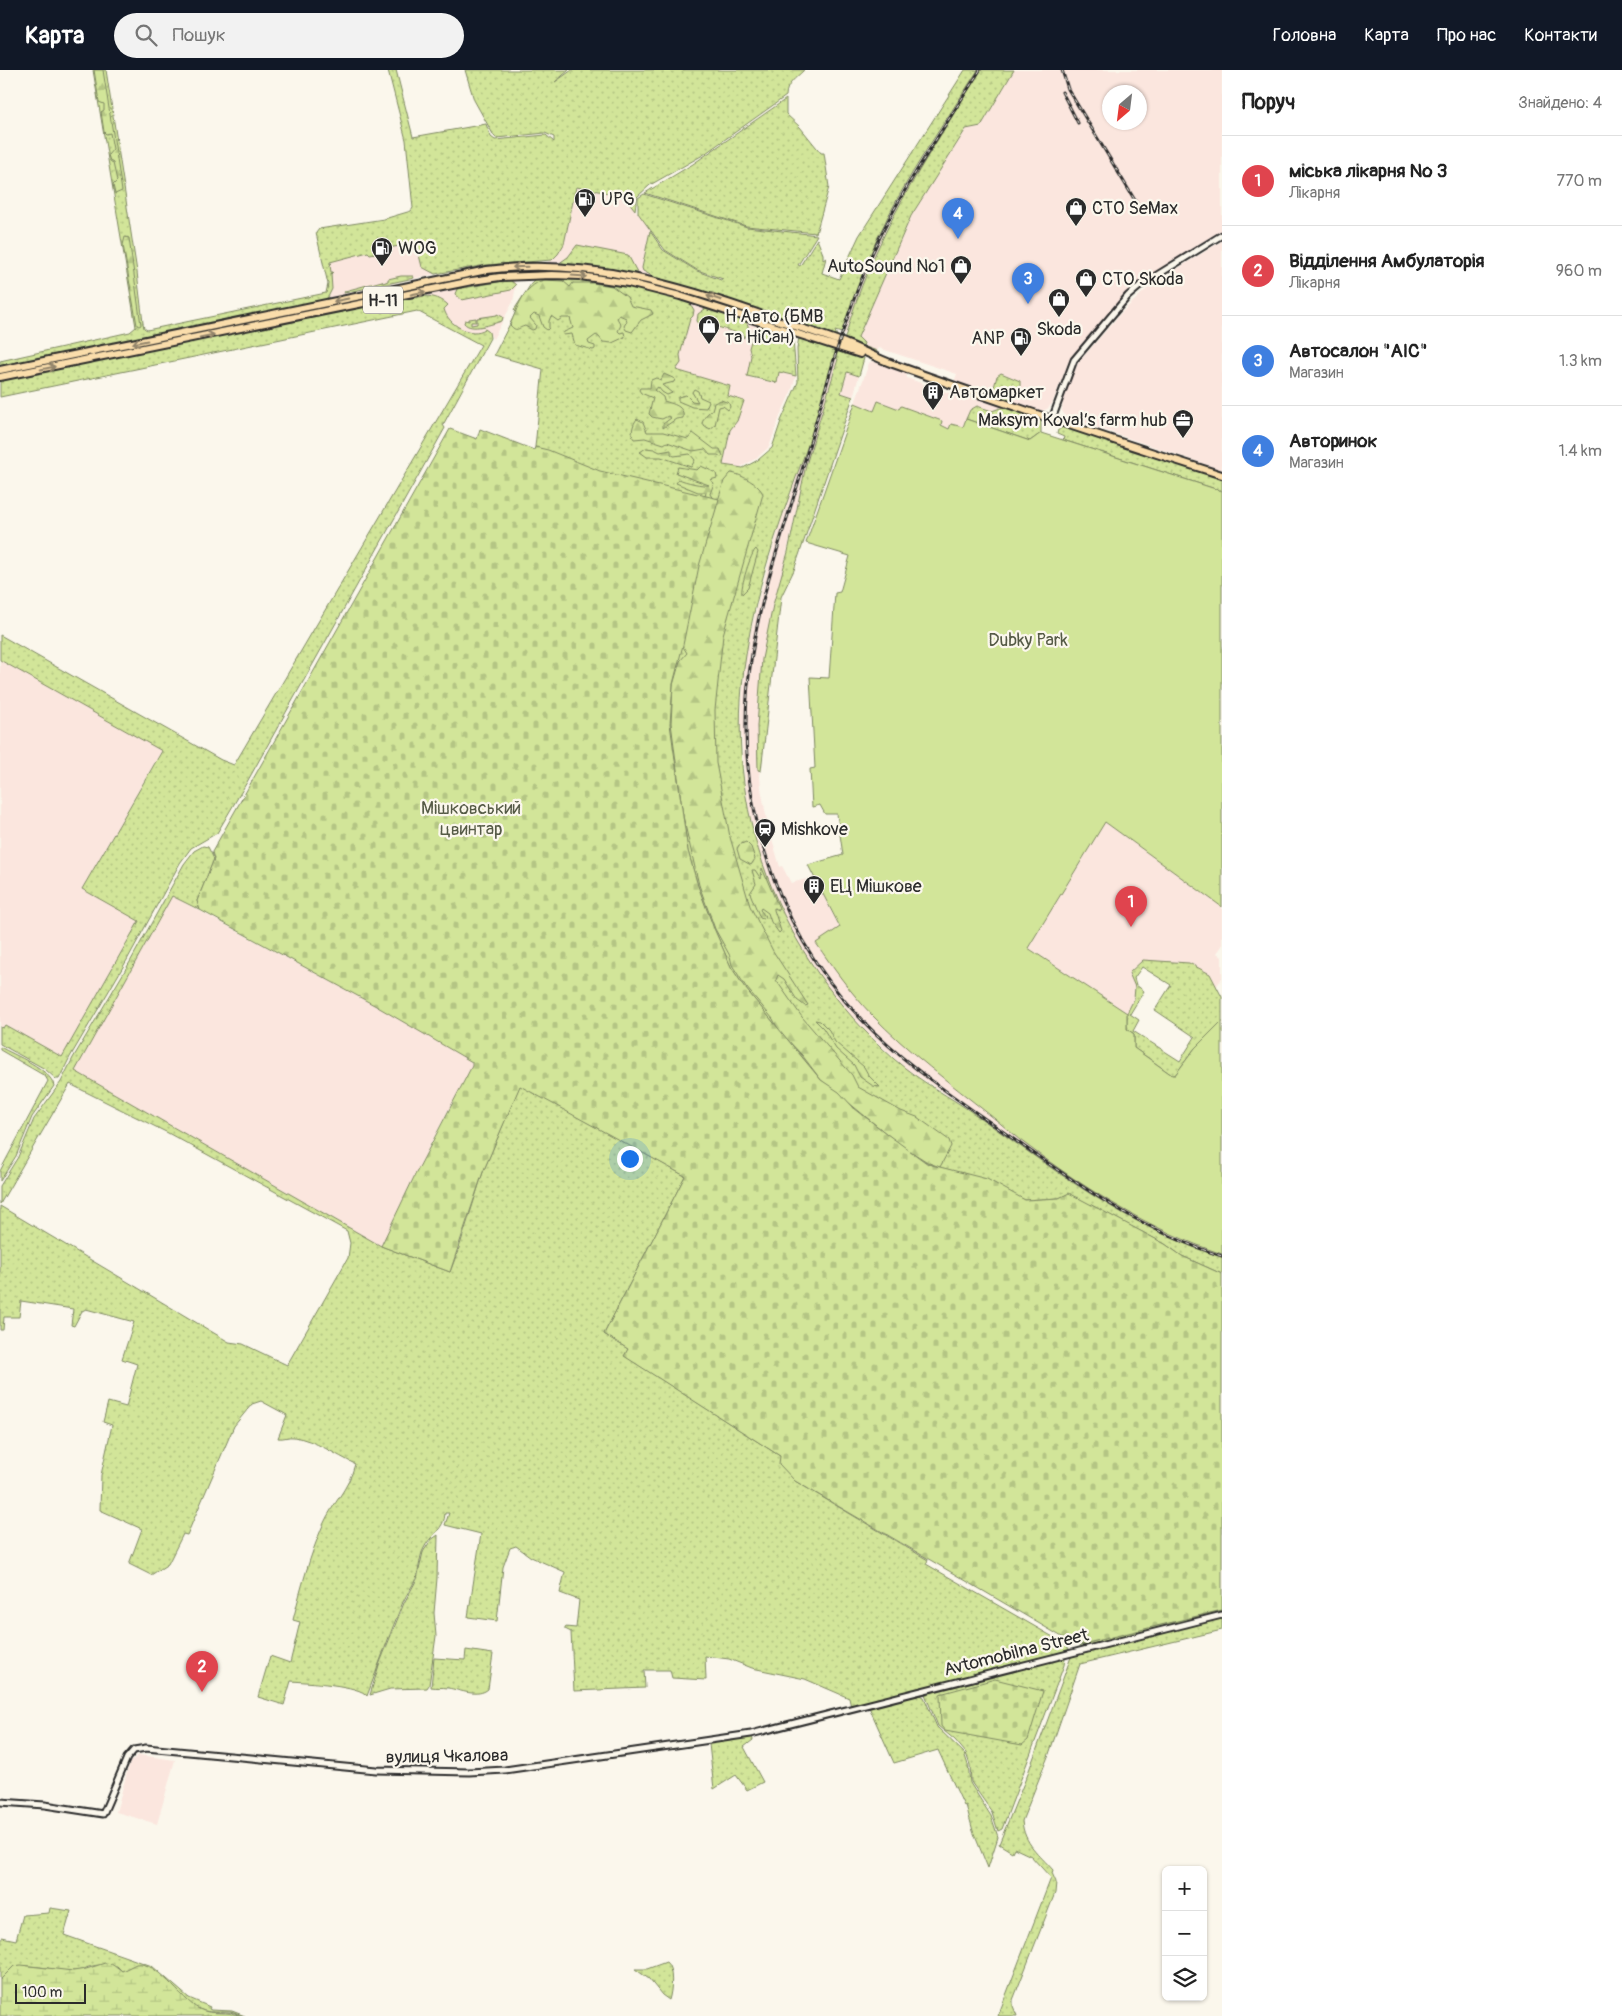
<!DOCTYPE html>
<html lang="uk">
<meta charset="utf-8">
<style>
body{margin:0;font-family:Pangolin,sans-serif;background:#f2f2f2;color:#222}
.controls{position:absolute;right:15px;bottom:15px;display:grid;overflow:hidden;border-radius:8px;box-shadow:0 1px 4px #0004}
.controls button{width:45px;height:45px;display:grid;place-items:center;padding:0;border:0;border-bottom:1px solid #e0e0e0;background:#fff;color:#222;font:25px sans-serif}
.compass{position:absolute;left:1102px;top:15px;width:45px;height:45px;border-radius:50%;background:#fff;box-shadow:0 1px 4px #0004;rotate:208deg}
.scale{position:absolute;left:15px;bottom:12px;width:71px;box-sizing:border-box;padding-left:5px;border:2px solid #2b2b2b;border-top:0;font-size:14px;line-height:18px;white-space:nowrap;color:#2b2b2b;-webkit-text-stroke:4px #fbf7ec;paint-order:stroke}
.you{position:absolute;left:629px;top:1088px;width:18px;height:18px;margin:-12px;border:4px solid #fff;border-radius:50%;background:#1a73e8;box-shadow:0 0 0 8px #1a73e833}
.badge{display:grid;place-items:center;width:32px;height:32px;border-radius:50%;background:#111827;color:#fff;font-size:16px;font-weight:700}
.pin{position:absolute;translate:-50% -41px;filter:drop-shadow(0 1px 2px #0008)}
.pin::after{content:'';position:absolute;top:26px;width:18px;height:15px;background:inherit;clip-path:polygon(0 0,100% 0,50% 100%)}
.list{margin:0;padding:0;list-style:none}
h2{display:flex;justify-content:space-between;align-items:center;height:65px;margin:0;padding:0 20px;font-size:21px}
h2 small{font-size:16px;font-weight:400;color:#767676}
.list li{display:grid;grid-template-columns:32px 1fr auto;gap:15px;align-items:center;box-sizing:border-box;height:90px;padding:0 20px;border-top:1px solid #e0e0e0}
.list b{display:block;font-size:19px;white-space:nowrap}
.list p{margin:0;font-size:16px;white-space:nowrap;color:#767676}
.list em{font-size:16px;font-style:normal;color:#767676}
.icon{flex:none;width:28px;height:28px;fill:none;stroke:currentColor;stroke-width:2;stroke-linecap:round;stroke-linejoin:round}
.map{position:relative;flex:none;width:1222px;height:1946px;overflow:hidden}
header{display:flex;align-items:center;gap:30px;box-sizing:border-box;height:70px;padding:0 25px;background:#111827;color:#fff}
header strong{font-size:24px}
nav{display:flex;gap:28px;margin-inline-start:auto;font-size:18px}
.search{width:350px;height:45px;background:#f2f2f2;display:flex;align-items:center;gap:12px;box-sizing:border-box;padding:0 18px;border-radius:28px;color:#767676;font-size:19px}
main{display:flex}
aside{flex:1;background:#fff}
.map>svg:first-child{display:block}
.built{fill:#fbe6de;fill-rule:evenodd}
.grass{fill:url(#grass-dots);stroke:#7e8862;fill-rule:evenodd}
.forest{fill:url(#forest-firs);stroke:#7e8862}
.wetland{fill:url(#wetland-marsh);stroke:#7e8862}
.cemetery{fill:url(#cemetery-stones);stroke:#7e8862}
.park{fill:#d2e599;stroke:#7e8862}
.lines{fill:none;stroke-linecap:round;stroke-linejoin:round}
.minor-casing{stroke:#2b2b2b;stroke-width:9}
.major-casing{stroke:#2b2b2b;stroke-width:10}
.minor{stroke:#fbf7ec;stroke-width:5}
.major{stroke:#faddab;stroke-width:6}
.rail-casing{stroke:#2b2b2b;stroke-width:3}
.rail{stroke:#fbf7ec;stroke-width:1;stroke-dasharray:4;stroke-linecap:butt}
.oneway{stroke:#92846b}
.labels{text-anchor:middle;stroke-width:4.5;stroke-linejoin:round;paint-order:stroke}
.shield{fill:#fbf7ec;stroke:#696865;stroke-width:1}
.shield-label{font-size:16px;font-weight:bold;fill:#2b2b2b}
.poi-label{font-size:18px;fill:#2b2b2b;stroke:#fbf7ec;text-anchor:start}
.park-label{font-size:18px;fill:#555a46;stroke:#fbf7ec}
.street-label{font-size:18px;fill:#2b2b2b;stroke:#fbf7ec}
</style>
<header>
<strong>Карта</strong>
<div class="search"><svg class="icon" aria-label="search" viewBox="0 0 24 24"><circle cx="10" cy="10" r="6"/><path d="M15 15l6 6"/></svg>Пошук</div>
<nav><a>Головна</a><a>Карта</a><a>Про нас</a><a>Контакти</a></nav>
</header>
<main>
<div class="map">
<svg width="1222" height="1946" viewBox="0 0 1222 1946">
<defs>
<pattern id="grass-dots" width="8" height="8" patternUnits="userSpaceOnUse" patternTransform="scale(1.25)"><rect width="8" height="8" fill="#d2e599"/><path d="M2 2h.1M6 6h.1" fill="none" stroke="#b4c584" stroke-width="1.8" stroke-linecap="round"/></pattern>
<pattern id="forest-firs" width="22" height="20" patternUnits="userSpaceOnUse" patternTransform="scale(1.25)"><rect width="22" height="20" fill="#d2e599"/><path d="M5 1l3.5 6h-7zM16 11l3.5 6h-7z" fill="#b4c584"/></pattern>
<pattern id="wetland-marsh" width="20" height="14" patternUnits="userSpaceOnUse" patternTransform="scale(1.25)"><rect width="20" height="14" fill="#d2e599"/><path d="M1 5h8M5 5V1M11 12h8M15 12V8" fill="none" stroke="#b4c584"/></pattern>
<pattern id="cemetery-stones" width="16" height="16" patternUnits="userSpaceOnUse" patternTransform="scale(1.25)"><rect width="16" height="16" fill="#d2e599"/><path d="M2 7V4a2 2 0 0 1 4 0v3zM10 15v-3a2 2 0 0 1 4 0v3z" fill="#b4c584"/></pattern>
</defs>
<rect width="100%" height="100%" fill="#fbf7ec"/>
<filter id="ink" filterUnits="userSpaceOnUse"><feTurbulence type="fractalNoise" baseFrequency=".02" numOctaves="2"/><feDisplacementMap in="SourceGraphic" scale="10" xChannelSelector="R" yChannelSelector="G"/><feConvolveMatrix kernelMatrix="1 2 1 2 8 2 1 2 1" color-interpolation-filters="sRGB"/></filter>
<g filter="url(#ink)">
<path class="built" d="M 978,0 L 981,0 L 890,150 L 861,216 L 845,264 L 842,263 L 858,216 L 879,166 L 904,119 Z
M 1014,0 L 1222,0 L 1222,160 L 1139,213 L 1125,224 L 1070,288 L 1052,334 L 1047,339 L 1042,341 L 954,312 L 957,304 L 879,278 L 877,281 L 863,276 L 858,267 L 911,146 L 966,59 L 981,56 ZM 1110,22 L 1140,22 L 1140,52 L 1110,52 Z
M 576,117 L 620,125 L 630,133 L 650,159 L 642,198 L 643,201 L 660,210 L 595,197 L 533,192 L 548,192 L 564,174 Z
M 416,170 L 424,197 L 435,204 L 345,224 L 326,231 L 330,220 L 327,191 Z
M 1222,171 L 1222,400 L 1066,347 L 1062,341 L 1063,329 L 1072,305 L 1079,292 L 1121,243 L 1151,215 Z
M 514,211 L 516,215 L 513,232 L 493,269 L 490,265 L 469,264 L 455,256 L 446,249 L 430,226 L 424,226 L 459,218 Z
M 688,230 L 765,255 L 751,308 L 776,313 L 779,302 L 796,306 L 792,320 L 781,344 L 769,377 L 757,388 L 739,398 L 723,395 L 730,360 L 737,351 L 727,326 L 730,316 L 676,300 L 681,293 L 679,285 Z
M 835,287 L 838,288 L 802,413 L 782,506 L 759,624 L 757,677 L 761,718 L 767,751 L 780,797 L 782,796 L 791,813 L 814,807 L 840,858 L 817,873 L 859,930 L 890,962 L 956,1018 L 1039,1084 L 1136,1147 L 1183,1170 L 1222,1184 L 1222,1187 L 1182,1174 L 1134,1151 L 1100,1130 L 962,1034 L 906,999 L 860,956 L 830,922 L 801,878 L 774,826 L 759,784 L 749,741 L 745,717 L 741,654 L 745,587 L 758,531 L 779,457 L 810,368 Z
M 872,291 L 906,302 L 907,308 L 957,326 L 960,322 L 1003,337 L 992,341 L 970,340 L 963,357 L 951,354 L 949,359 L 941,355 L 942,351 L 901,336 L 900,339 L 875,341 L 855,333 L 869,293 Z
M 847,302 L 859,306 L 853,327 L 841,323 Z
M 0,590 L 162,680 L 82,819 L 139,851 L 62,987 L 5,955 L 3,958 L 0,956 Z
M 1105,752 L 1222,837 L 1222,876 L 1217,883 L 1222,887 L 1222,908 L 1216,917 L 1214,913 L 1143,890 L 1129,903 L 1135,917 L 1134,929 L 1127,943 L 1028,878 Z
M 172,826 L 376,936 L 472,992 L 472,996 L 431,1073 L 381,1176 L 74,1001 Z
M 139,1685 L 175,1690 L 157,1754 L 116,1742 L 130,1692 Z"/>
<path class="grass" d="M 93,0 L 106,0 L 137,202 L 143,253 L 144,258 L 147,260 L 326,223 L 328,214 L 316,163 L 319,159 L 384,149 L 411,141 L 413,138 L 406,70 L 388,0 L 396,0 L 413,67 L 486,54 L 491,67 L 495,70 L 546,65 L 554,72 L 554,67 L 545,63 L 496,68 L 494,66 L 474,30 L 465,0 L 569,0 L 555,12 L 572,0 L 804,0 C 796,8 786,14 786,26 L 703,85 L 650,115 L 637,127 L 635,140 L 625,127 L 620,125 L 576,117 L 564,174 L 558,184 L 552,190 L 486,195 L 435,204 L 422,197 L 416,173 L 383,179 L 381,182 L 370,184 L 368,182 L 330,192 L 330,194 L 332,193 L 330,195 L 331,202 L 333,202 L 331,204 L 332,219 L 326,231 L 0,298 L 0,291 L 130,262 L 136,257 Z
M 965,0 L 978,0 C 944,54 905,108 878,167 C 864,198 853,230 842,263 L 835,261 L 838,269 L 660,210 L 643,201 L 642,198 L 650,161 L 663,180 L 697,201 L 721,210 L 723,209 L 697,200 L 665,180 L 638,143 L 638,128 L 644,124 L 747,157 L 817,165 L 798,195 L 800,196 L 817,169 L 823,184 L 823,190 L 826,188 L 822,203 L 839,209 L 859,166 Z
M 981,0 L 1014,0 L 981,56 L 966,59 L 911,146 L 858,267 L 864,273 L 863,276 L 877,281 L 875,285 L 844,271 C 871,169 926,89 981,0 Z
M 786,29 L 786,44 L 800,57 L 821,83 L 824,83 L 829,117 L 816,163 L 746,156 L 645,123 L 693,94 Z
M 577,175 L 628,185 L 638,204 L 595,197 L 558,194 L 568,187 Z
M 401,206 L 413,206 L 414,208 L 344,223 L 345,221 L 382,211 L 383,213 L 388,211 L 388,209 Z
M 552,206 L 623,213 L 688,230 L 694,240 L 693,246 L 690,249 L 680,285 L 681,293 L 676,300 L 730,316 L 728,326 L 744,331 L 737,351 L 730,360 L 723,395 L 743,398 L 758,390 L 772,378 L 781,351 L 798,312 L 797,279 L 799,267 L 802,266 L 864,288 L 859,306 L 847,302 L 841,323 L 853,327 L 794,500 L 781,527 L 780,536 L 761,701 L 758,700 L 757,656 L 762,589 L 773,535 L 788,482 L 806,395 L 838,289 L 835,288 C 825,314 820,343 810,370 C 784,439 757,511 746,585 C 721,738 778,886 894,989 C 920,1012 951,1027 979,1047 C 1056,1101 1131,1159 1222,1187 L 1222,1204 L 1182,1186 L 1165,1174 L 1069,1124 L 1059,1128 L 1025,1130 L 966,1105 L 929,1094 L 887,1064 L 854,1038 L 839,1022 L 821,1010 L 745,918 L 731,897 L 713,856 L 698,816 L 688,781 L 670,654 L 673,614 L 600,402 L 535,377 L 543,299 L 494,285 L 516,242 L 514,240 L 533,211 L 537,208 Z
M 510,210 L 516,215 L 511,220 L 462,230 L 455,224 L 457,219 Z
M 424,226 C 435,226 443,230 448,235 L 444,239 C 448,255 471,268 485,259 L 489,262 L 490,268 L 443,355 L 445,358 L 247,712 L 217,763 L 191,778 L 180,793 L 127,890 L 70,987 L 59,1009 L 56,1009 L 45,999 L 0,974 L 0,957 L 3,958 L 5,955 L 62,987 L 139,851 L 82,819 L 162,681 L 0,590 L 0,565 L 221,690 L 234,695 L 481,275 L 417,241 L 0,327 L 0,310 L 327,243 Z
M 705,239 L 746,252 C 750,257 750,264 743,268 L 744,265 L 701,252 L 700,255 L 697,251 L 698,244 Z
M 497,244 L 503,247 L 502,251 C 492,254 471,262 464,253 L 465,250 L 469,251 L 469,249 L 476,248 L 476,252 L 471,252 L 471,255 L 477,254 L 477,248 L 497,245 Z
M 765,255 L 791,265 L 793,269 L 796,306 L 779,302 L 777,313 L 747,306 L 751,286 L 749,278 L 754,261 Z
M 1001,303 L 1020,311 L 1020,319 L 1015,328 C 1009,331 997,326 993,321 L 997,306 Z
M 977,336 L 992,341 L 1003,337 L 1041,350 L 1041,363 L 1030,371 L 966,349 L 970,340 Z
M 1063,357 L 1222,409 L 1222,421 L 1063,370 L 1064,367 L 1057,364 L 1058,360 Z
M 203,776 L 208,777 L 214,789 L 197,831 L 200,840 L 172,826 L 75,1001 L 381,1176 L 450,1202 L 459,1178 L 483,1102 L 520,1015 L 685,1106 L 604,1264 L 628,1279 L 625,1286 L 780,1386 L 795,1411 L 928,1490 L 926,1494 L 1067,1575 L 1069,1579 L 1068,1581 L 851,1637 L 849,1628 L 805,1609 L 752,1598 L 729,1589 L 705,1586 L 706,1610 L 672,1608 L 670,1600 L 644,1600 L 645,1618 L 574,1621 L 571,1562 L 565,1559 L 565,1557 L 576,1558 L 579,1530 L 560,1523 L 565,1502 L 531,1487 L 516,1476 L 510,1478 L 503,1497 L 497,1551 L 468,1547 L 481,1464 L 445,1455 L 449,1443 L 445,1443 C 445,1459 430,1465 424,1478 C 419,1487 420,1498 416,1508 C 413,1516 407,1523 403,1532 C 390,1563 379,1594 367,1626 C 361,1615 305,1612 291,1611 L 284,1635 L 258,1627 L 270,1586 L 290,1593 L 300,1552 L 293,1550 C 301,1518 310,1485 323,1455 C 333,1432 348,1421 355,1394 C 336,1385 315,1370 294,1367 C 288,1366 284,1369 278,1368 L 287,1345 L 261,1331 L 252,1334 L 234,1356 L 187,1465 L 183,1464 L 168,1494 L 151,1505 L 129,1494 L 142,1459 L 100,1440 L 101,1405 L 112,1355 L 103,1352 L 108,1332 L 126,1337 L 137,1294 L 122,1289 L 134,1252 L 86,1239 L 82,1241 L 74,1256 L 71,1255 L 73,1239 L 21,1231 L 19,1247 L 4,1247 L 3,1260 L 0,1260 L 0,1136 L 229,1272 L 243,1274 L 287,1295 L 348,1188 L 350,1173 L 347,1161 L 168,1063 L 70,1014 L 0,1134 L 0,1116 L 18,1087 L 34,1049 L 61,1012 L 73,988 L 130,892 L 184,794 L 194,781 Z
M 1143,890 L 1189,893 L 1210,904 L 1222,927 L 1222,953 L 1195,978 L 1175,1005 L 1172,1005 L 1134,978 L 1134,964 L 1127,959 L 1127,943 L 1134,929 L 1135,917 L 1129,903 ZM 1142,897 L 1171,915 L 1155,940 L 1195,967 L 1180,991 L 1133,961 L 1139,950 L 1130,944 L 1144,921 L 1136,915 L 1134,908 Z
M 0,977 C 14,985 51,999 54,1016 L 32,1047 L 16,1086 L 0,1111 L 0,1101 L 48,1011 L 45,1006 L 0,980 Z
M 438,1465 L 437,1508 L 434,1543 L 436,1566 L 429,1615 L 427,1618 L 390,1619 L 370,1625 L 379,1595 L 404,1533 L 417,1509 L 423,1482 L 431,1470 Z
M 1222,1540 L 1222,1543 L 1086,1576 L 1079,1575 Z
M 1222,1548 L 1222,1560 L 1080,1594 L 1049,1684 L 1022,1751 C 1024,1774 1039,1784 1053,1800 L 1052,1803 L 1056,1812 L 1055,1823 L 1013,1930 L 1013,1936 L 1017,1946 L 998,1946 L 1051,1808 L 1031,1786 L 1014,1778 L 1012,1782 L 999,1774 L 1028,1703 L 1071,1587 Z
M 466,1580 L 493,1584 L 488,1619 C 478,1628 460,1620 448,1618 C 442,1617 437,1618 431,1617 L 434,1588 L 465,1590 Z
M 1063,1587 L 1065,1589 L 1064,1595 L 1002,1759 L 998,1761 L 992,1742 L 971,1712 L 970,1695 L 966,1683 L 955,1670 L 938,1656 L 925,1624 L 927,1622 Z
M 919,1624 L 924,1627 L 937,1657 L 964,1683 L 968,1695 L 970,1713 L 991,1746 L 998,1767 L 988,1798 L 973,1761 L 966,1735 L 964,1736 L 938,1680 L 894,1693 L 869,1637 Z
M 752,1666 L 753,1670 L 744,1677 L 763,1712 L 747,1720 L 736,1705 L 714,1719 L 709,1674 L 711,1672 Z
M 50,1838 L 71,1841 L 64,1865 L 152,1896 L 189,1928 L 210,1937 L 209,1939 L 211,1940 L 232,1941 L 245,1946 C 240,1946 235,1943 230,1942 C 213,1942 205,1944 189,1934 C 162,1915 164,1889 122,1901 L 117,1896 C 110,1896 100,1894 93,1896 C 86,1897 83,1901 74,1901 C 47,1902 22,1885 0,1910 L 0,1878 L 2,1867 L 16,1870 L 23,1845 L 49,1843 Z
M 666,1892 C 674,1898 672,1921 669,1930 L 662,1925 L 649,1909 L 635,1899 L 647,1899 Z"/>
<path class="forest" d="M 94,0 L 103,0 L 122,121 L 115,124 L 113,115 L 117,111 L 113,93 L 110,91 L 108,85 L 113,79 L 110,63 L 106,64 L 104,62 L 101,42 L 104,40 L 104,34 L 99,32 Z
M 125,167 L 129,168 L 141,255 L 139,256 L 137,255 L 123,175 Z
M 544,210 L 563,211 L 570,217 L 573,213 L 593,213 L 612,216 L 627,227 L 631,236 L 651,240 L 653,244 L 641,250 L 632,262 L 626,260 L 624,256 L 627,251 L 626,248 L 619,245 L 617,248 L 621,255 L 618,261 L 620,263 L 624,262 L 625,267 L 612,273 L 603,272 L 599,267 L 596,265 L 588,271 L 589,274 L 595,276 L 595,279 L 593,280 L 575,275 L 572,264 L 563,265 L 564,262 L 573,258 L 570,248 L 562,248 L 558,251 L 551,246 L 549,251 L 549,258 L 547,260 L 543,257 L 539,246 L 534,244 L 530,248 L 536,255 L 535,259 L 532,260 L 525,256 C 517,258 517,263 510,255 C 517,239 523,216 544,210 Z
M 664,304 L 675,309 L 674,312 L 662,315 L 672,323 L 667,325 L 662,322 L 658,317 L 654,320 L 663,327 L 664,331 C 673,334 685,336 683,348 L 676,349 L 663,358 L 663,354 L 671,348 L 668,346 L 662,349 L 652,347 L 649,344 L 653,328 L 641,323 L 639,320 L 640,318 L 650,318 L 651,310 L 656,308 L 661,310 Z
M 694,319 L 698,321 L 700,327 L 709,331 L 706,338 L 692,337 L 678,331 L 678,327 L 686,325 L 692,331 L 698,332 L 692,322 Z
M 721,330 L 729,333 L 730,337 L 728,340 L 723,336 L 719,337 L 715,355 L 710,359 L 702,354 C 703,348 708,342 712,340 L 714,333 Z
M 637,349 L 643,352 L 647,362 L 663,362 L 688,369 L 693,363 L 714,379 L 720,379 L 723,386 L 721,387 L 718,385 L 710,385 L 705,379 L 693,381 L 667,372 L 664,374 L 645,368 L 634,369 C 630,365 633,353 637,349 Z
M 646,378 L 654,379 L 660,382 L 671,380 L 671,384 L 674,386 L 690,384 L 695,390 L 691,397 L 661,387 L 647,387 L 640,382 Z
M 701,396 L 716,403 L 717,408 L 710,410 L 714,413 L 710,424 L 713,429 L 705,428 L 706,422 L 698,422 L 676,413 L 679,409 C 685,412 703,416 709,415 L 676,403 L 678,397 L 697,400 Z
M 731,403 C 741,404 760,415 763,424 L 723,565 L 715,640 L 716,693 L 730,767 L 750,836 L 773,881 L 808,935 L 805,936 L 797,930 L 784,909 L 778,905 L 776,910 L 802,947 L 852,1005 L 858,1017 L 901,1041 L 917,1047 L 949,1070 L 951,1076 L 940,1097 L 929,1093 L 899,1074 L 821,1010 L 802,985 L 779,961 L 773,949 L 746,917 L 732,895 L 730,886 L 715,859 L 699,815 L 683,746 L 671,653 L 673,615 L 680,591 L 687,583 L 682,575 L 698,496 L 724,411 Z
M 756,479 L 758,482 L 748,518 L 742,524 C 740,518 751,482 756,479 Z
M 746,772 L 751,777 L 755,789 L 751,795 L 740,789 L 737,779 L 739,775 Z
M 762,798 L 779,838 L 779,840 L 774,838 L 774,840 L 781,861 L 779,863 L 771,852 L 768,843 L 761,838 L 760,840 L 765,846 L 763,849 L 760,848 L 750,823 L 756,814 L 752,800 L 755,800 L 761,809 Z
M 815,950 L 820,951 L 829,960 L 835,972 L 864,997 L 869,1006 L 880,1017 L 873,1016 L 860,1007 L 854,995 L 836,979 L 823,958 Z"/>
<path class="wetland" d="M 105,1893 L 113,1894 L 122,1901 C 127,1899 131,1896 136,1894 C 157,1890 181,1930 199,1939 C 213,1946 227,1940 241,1946 L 0,1946 L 0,1910 L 14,1896 L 21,1895 L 73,1901 L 86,1899 Z"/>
<path class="cemetery" d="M 450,359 L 477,369 L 480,359 L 534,380 L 535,377 L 548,380 L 600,401 L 719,429 L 699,496 L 683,575 L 673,614 L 670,654 L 688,781 L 698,816 L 713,856 L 731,897 L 745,918 L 821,1010 L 839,1022 L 854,1038 L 887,1064 L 928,1094 L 987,1109 L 1025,1130 L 1059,1128 L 1069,1123 L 1165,1174 L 1182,1186 L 1222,1204 L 1222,1540 L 1079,1575 L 1069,1571 L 795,1411 L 779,1394 L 780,1386 L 624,1286 L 628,1279 L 604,1264 L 685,1106 L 520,1016 L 483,1102 L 450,1202 L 381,1176 L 415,1105 L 472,996 L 472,992 L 376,936 L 200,840 L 197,831 L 214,789 L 212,782 Z
M 995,1609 L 1043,1621 L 1028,1670 L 1022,1675 L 945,1661 L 941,1656 L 940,1624 Z"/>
<path class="park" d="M 878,331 L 899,339 L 901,336 L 942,351 L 941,355 L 949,359 L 951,354 L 963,357 L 966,349 L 1030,371 L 1041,363 L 1222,421 L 1222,837 L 1105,752 L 1028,878 L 1127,943 L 1127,959 L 1134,964 L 1134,978 L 1172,1005 L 1175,1005 L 1195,978 L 1222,951 L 1222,1184 C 1151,1160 1088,1121 1028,1076 C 1015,1067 1003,1055 990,1045 C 950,1013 908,982 872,945 C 851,923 833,898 816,873 L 840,857 L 808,795 L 843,785 L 837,744 L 825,744 L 820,735 L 812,737 L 810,699 L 815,698 L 810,607 L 829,608 L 835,523 L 840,522 L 850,486 L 806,473 L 855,333 L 874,341 Z"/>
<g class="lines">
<g class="minor-casing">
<path id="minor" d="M 1052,349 L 1074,290 L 1128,226 L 1141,215 L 1222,165
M 0,1732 L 45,1735 L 103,1744 L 127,1688 L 134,1680 L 146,1678 L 376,1700 L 469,1702 L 505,1700 L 751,1664 L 1222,1545"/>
</g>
<g class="major-casing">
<path id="major" d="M 0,300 L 487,200 C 587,187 684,216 777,250 C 800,258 824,265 847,274 C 862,280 877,288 893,294 C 1002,333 1112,370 1222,405
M 0,307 L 472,211 L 500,207 L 552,205 L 580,206 L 628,213 L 680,226 L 860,284"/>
</g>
<use href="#minor" class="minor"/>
<use href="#major" class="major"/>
<g class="rail-casing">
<path id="rail" d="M 980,0 C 943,60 901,119 872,184 C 841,254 822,333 800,407 C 782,465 761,524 752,584 C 730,715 770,854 862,950 C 899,989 944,1020 988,1051 C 1062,1103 1135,1159 1222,1186
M 1062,0 L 1068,19 L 1142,142
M 1062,22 L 1078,53"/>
</g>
<use href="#rail" class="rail"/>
</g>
<defs><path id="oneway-shaft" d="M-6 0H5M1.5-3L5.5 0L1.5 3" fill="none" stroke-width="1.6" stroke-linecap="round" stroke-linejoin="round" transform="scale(1.25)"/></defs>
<g class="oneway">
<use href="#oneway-shaft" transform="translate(520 197) rotate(178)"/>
<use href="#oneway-shaft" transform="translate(579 206) rotate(4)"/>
<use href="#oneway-shaft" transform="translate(418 223) rotate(-12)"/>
<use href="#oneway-shaft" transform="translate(714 228) rotate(-162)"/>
<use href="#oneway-shaft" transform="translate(341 230) rotate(168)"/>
<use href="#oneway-shaft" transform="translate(207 266) rotate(-12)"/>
<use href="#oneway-shaft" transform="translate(140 272) rotate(169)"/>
<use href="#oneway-shaft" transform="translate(48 298) rotate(-11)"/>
</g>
</g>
<defs>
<g id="fuel-pin" transform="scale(1.125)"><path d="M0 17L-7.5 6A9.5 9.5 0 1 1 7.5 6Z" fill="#2b2b2b" stroke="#fbf7ec"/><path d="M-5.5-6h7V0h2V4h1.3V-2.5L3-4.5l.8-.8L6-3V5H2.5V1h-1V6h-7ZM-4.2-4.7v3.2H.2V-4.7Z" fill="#fff"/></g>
<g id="shop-pin" transform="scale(1.125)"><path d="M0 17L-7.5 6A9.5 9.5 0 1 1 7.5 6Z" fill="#2b2b2b" stroke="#fbf7ec"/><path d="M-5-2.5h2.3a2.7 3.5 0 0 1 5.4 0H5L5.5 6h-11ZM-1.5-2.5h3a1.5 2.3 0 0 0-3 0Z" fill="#fff"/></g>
<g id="building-pin" transform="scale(1.125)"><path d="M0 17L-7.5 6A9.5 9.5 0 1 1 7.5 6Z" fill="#2b2b2b" stroke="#fbf7ec"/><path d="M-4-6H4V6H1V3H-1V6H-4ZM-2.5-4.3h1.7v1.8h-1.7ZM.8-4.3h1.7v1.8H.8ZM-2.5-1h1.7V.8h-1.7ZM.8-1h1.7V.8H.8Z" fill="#fff"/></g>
<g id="office-pin" transform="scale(1.125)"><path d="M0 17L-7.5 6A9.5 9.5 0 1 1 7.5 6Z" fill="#2b2b2b" stroke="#fbf7ec"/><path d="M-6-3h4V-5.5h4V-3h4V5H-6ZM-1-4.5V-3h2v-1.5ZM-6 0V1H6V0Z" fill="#fff"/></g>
<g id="station-pin" transform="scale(1.125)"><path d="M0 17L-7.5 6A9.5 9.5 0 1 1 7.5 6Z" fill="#2b2b2b" stroke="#fbf7ec"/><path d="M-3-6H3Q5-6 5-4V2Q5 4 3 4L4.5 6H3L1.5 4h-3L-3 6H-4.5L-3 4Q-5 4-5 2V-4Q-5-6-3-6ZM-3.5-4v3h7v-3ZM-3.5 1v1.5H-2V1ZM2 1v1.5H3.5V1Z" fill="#fff"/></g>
</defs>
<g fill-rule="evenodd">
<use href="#fuel-pin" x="585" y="129"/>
<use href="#shop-pin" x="1076" y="138"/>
<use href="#fuel-pin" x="382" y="178"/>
<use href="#shop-pin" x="961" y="196"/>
<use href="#shop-pin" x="1086" y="209"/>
<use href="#shop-pin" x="1059" y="229"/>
<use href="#shop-pin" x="709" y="256"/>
<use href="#fuel-pin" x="1021" y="268"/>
<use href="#building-pin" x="933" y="322"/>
<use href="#office-pin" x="1183" y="350"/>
<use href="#station-pin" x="765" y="759"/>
<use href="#building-pin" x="814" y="816"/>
</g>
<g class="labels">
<rect class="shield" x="363" y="216.5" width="40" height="27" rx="4"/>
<g class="shield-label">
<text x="383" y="236">Н-11</text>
</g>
<g class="poi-label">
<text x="601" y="135">UPG</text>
<text x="1092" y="144">СТО SeMax</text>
<text x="398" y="184">WOG</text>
<text x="945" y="202" text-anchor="end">AutoSound №1</text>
<text x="1102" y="215">СТО Skoda</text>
<text x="725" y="252">Н Авто (БМВ<tspan x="725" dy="21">та НіСан)</tspan></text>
<text x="1059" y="265" text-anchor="middle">Skoda</text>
<text x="1005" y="274" text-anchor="end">ANP</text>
<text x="949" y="328">Автомаркет</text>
<text x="1167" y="356" text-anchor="end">Maksym Koval’s farm hub</text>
<text x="781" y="765">Mishkove</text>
<text x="830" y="822">ЕЦ Мішкове</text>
</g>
<g class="park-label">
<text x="1028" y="576">Dubky Park</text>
<text x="471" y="744">Мішковський<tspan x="471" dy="21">цвинтар</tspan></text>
</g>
<g class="street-label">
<text transform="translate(1016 1582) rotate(-14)" y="6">Avtomobilna Street</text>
<text transform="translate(447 1686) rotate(-1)" y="6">вулиця Чкалова</text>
</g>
</g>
</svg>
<div class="controls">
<button>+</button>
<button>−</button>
<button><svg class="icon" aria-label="layers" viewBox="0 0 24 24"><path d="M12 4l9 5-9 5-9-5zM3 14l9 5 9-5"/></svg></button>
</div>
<svg class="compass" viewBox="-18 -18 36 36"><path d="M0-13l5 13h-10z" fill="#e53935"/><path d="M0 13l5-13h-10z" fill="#767676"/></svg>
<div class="scale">100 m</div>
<div class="you"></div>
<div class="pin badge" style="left:1131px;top:857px;background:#e0444e">1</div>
<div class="pin badge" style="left:202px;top:1622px;background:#e0444e">2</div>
<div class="pin badge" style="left:1028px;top:234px;background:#3f7fe0">3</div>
<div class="pin badge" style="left:958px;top:169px;background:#3f7fe0">4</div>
</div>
<aside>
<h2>Поруч<small>Знайдено: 4</small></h2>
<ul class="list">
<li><span class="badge" style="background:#e0444e">1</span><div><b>міська лікарня № 3</b><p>Лікарня</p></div><em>770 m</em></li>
<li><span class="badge" style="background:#e0444e">2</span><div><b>Відділення Амбулаторія</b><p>Лікарня</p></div><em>960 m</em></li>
<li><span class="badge" style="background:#3f7fe0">3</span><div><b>Автосалон &quot;АІС&quot;</b><p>Магазин</p></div><em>1.3 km</em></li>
<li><span class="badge" style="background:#3f7fe0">4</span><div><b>Авторинок</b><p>Магазин</p></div><em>1.4 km</em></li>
</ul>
</aside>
</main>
